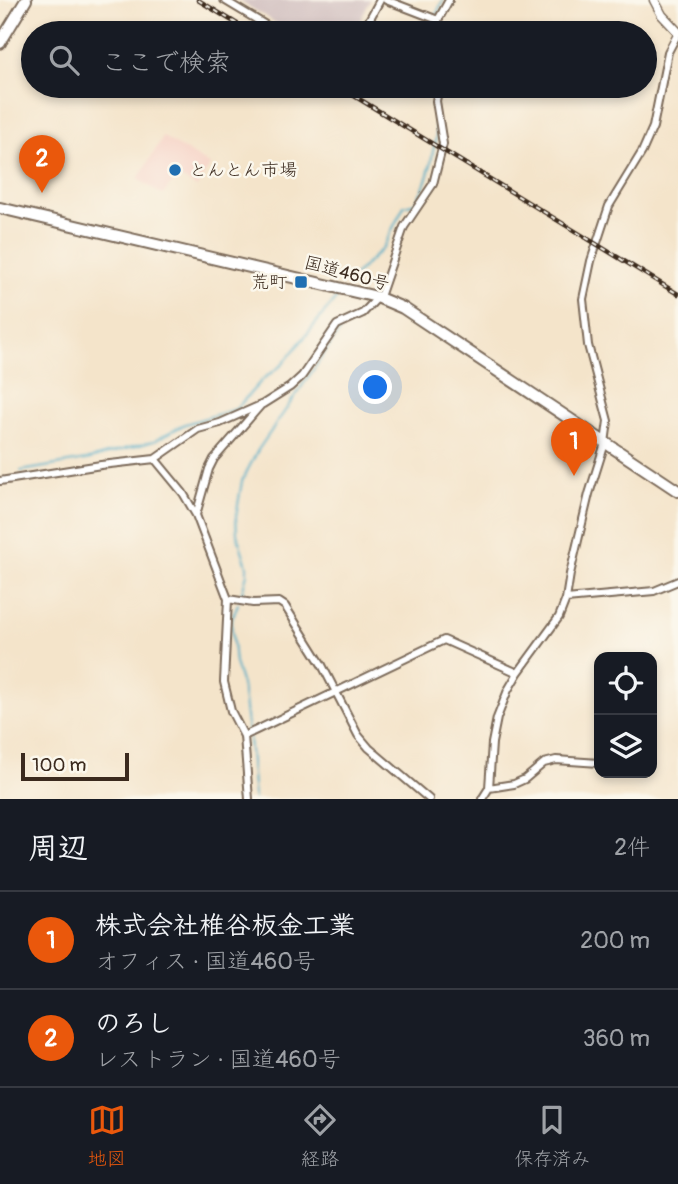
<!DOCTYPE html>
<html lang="ja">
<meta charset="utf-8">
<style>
body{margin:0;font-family:Pangolin,"Klee One",sans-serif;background:#242831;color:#f1f3f6}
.controls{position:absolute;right:21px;bottom:21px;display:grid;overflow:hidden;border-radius:14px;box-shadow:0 4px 10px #0003}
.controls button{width:63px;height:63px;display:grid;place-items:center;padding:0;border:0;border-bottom:2px solid #363941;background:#171b24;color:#f1f3f6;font:35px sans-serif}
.scale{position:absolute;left:21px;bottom:18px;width:108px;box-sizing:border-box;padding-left:7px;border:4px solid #3b2a1e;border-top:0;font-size:19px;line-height:24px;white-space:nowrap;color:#3b2a1e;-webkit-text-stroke:5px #fbf7ec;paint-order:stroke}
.you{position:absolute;left:376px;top:388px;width:24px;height:24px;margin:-18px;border:5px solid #fff;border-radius:50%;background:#1a73e8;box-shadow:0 0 0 10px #1a73e833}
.badge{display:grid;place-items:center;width:46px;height:46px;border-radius:50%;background:#ea580c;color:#fff;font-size:23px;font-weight:700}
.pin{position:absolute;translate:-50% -58px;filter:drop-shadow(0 2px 4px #0008)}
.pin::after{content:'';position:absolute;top:37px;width:24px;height:21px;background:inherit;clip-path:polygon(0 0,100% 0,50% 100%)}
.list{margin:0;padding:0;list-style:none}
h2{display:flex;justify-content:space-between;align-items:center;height:91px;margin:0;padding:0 28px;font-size:30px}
h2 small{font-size:23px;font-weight:400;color:#9ea1a6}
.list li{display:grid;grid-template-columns:46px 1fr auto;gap:21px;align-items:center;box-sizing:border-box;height:98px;padding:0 28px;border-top:2px solid #363941}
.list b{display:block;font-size:26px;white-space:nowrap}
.list p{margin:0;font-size:23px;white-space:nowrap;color:#9ea1a6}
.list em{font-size:23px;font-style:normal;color:#9ea1a6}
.icon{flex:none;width:38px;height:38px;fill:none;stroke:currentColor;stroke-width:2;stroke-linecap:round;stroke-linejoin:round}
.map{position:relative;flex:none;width:678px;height:799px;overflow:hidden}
.search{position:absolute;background:#171b24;box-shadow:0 4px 10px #0003;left:21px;right:21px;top:21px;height:77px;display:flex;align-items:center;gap:18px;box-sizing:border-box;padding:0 24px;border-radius:38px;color:#9ea1a6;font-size:26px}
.sheet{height:287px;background:#171b24}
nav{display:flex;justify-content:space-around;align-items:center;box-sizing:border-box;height:98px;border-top:2px solid #363941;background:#171b24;font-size:19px;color:#9ea1a6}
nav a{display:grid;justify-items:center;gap:4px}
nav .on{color:#ea580c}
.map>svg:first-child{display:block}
.built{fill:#f6d1c5}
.industrial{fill:#d1bfbf}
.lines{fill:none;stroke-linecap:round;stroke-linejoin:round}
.stream{stroke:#47aac6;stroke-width:2}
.minor-casing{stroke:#7c6b5a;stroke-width:10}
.tertiary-casing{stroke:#7c6b5a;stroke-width:11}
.trunk-casing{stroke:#7c6b5a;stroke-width:14}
.minor{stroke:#fff;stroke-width:6}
.tertiary{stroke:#fff;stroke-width:8}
.trunk{stroke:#fff;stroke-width:10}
.rail-casing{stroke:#3b2a1e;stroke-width:4.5}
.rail{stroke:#fbf7ec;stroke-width:2;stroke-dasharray:5;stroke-linecap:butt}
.poi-dot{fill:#1f6fb2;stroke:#fbf7ec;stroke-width:2.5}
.labels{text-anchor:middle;stroke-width:5;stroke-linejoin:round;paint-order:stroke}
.poi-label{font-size:18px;fill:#3b2a1e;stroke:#fbf7ec;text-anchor:start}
.street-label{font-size:18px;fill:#3b2a1e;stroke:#fbf7ec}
</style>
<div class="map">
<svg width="678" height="799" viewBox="0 0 678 799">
<rect width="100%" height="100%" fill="#fbf7ec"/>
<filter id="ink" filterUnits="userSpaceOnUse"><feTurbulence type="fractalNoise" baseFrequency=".0143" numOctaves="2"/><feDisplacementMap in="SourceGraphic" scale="14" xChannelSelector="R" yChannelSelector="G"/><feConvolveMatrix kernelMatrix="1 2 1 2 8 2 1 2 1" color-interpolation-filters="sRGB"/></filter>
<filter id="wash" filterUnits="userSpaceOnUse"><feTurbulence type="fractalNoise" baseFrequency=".00686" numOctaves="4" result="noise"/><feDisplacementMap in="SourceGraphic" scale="28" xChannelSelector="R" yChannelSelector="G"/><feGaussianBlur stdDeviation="1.57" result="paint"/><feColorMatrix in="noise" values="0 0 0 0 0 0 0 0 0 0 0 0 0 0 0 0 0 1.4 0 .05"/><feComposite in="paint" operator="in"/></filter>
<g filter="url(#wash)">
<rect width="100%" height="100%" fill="#f4e4ca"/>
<path class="built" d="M 163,137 L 210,165 L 197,187 L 177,176 L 163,195 L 138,179 Z"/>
<path class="industrial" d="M 238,0 L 370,0 L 355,33 L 293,33 Z"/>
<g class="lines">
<path class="stream" d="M 436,15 L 443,0
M 352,278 L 383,248 L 404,206 L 416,203 C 425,186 431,171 433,151 C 434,146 437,141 436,135 C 436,118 432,103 435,86
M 21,471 L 86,460 L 154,441 L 185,424 L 236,409 L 263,379 L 282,365 L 338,296
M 240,599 L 247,574 L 247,566 L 237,534 L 236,517 L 242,481 L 258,450 L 340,331
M 238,604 L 231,621 L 235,663 L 242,685 L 248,732
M 249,737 L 254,799"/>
</g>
</g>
<g filter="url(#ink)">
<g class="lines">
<g class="minor-casing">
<path id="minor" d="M 224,0 L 279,33
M 386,0 L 438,20
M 362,33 L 380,0
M 439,33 L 438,20 L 449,0
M 155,459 L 183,493 L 196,515 L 228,599 L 224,682 L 231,711 L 244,736 L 249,799
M 0,481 L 101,465 L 155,459 L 198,429 L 220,423 L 263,404 L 290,387 L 302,376 L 337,325 L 363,313 L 381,294 L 404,227 L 433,184 L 443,144 L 436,101 L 439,86
M 196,515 L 209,469 L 214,459 L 261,405
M 228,599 L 253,603 L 279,602 L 285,606 L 322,665 L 358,735 L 369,748 L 429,799
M 566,599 L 654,591 L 678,581
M 244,736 L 444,640 L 518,673
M 489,788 L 514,784 L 525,779 L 544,763 L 556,760 L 599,763
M 482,799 L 489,788 L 492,743 L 497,718 L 508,690 L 518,673 L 559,617 L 566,599 L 570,574 L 589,494 L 605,443 L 608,421 L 588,345 L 583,299 L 591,261 L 609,206 L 642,152 L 653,127 L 668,52 L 678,33"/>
</g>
<g class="tertiary-casing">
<path id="tertiary" d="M 654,0 L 662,15 L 678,32"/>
</g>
<g class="trunk-casing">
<path id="trunk" d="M 0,43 L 26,0
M 0,208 L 377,297 L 403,308 L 678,491"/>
</g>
<use href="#minor" class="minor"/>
<use href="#tertiary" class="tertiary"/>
<use href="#trunk" class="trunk"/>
<g class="rail-casing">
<path id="rail" d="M 198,0 L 252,33
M 338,86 L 678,294"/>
</g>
<use href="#rail" class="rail"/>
</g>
</g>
<g class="poi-dot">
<circle cx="175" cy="170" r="7"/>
<rect x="294" y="275" width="14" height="14" rx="3.5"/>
</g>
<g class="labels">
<g class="poi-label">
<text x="189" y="176">とんとん市場</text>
<text x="287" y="288" text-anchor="end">荒町</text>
</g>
<g class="street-label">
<text transform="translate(347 273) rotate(15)" y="6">国道460号</text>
</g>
</g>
</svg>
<div class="controls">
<button><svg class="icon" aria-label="locate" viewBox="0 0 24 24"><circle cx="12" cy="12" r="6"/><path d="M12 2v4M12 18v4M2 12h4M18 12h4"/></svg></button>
<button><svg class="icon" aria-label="layers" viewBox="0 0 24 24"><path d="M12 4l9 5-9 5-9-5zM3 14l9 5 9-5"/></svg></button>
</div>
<div class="scale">100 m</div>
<div class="you"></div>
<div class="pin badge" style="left:574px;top:476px">1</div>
<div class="pin badge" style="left:42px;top:193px">2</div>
<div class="search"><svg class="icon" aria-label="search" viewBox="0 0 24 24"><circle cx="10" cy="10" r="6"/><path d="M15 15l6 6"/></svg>ここで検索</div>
</div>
<section class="sheet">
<h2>周辺<small>2件</small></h2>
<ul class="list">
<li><span class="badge">1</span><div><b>株式会社椎谷板金工業</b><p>オフィス · 国道460号</p></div><em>200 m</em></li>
<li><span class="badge">2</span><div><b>のろし</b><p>レストラン · 国道460号</p></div><em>360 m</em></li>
</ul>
</section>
<nav>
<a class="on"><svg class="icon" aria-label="map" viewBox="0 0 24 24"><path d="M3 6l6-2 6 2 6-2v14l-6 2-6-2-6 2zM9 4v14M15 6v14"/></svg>地図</a>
<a><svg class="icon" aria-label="directions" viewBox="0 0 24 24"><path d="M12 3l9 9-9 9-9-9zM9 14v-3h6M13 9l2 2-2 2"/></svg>経路</a>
<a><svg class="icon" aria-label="saved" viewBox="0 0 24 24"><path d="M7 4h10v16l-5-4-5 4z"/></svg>保存済み</a>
</nav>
